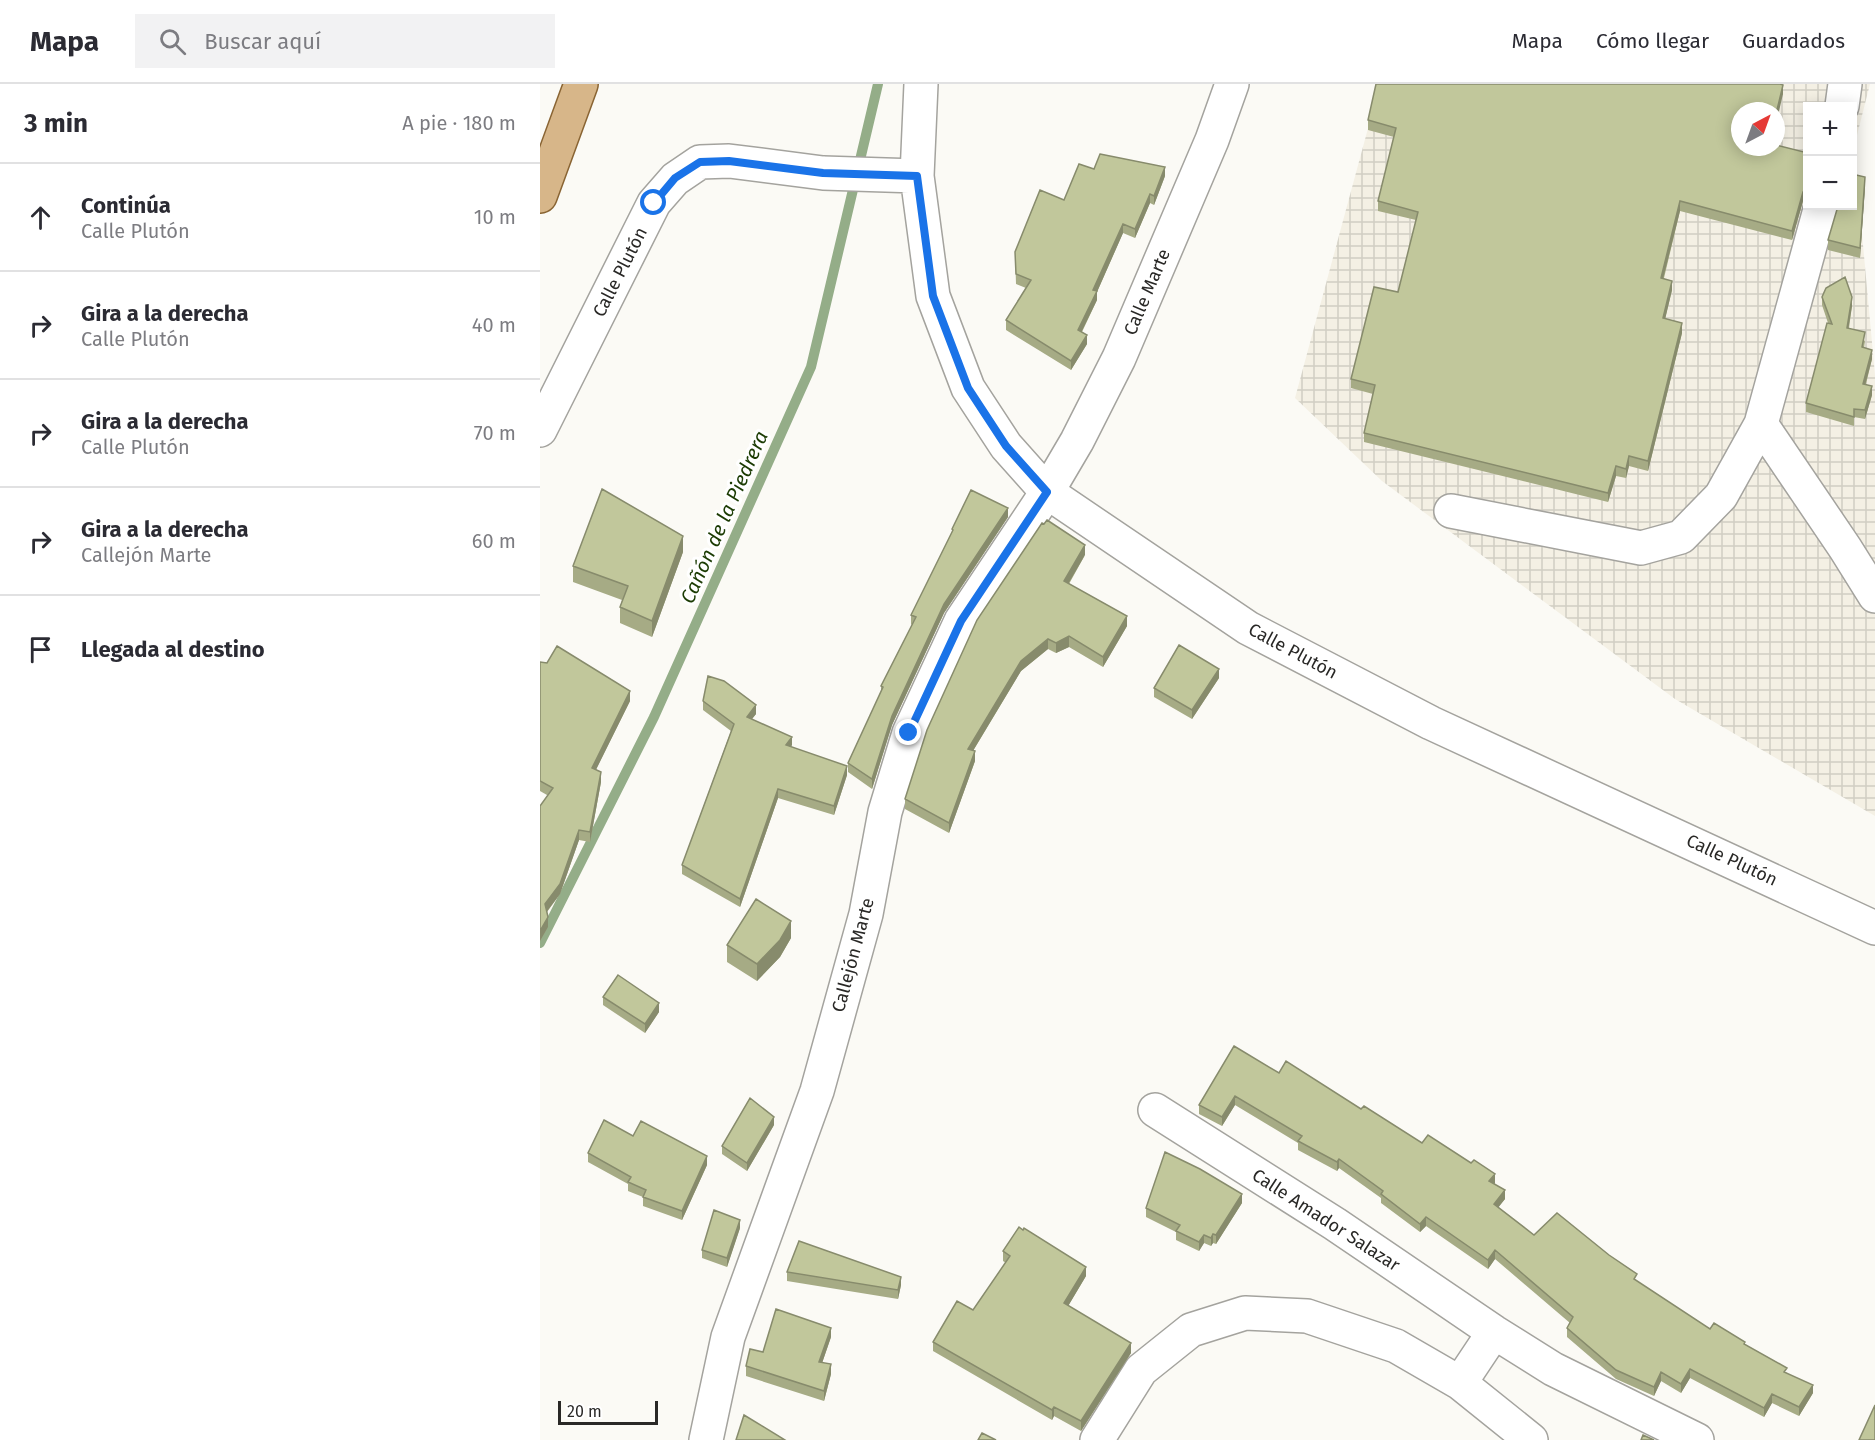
<!DOCTYPE html>
<html lang="es">
<meta charset="utf-8">
<style>
body{margin:0;font-family:"Fira Sans",sans-serif;background:#f2f2f3;color:#2b2b33}
.controls{position:absolute;right:18px;top:18px;display:grid;overflow:hidden;border-radius:0px;box-shadow:0 3px 15px #0003}
.controls button{width:54px;height:54px;display:grid;place-items:center;padding:0;border:0;border-bottom:2px solid #e1e1e2;background:#fff;color:#2b2b33;font:30px sans-serif}
.compass{position:absolute;left:1191px;top:18px;width:54px;height:54px;border-radius:50%;background:#fff;box-shadow:0 3px 15px #0003;rotate:41deg}
.scale{position:absolute;left:18px;bottom:15px;width:100px;box-sizing:border-box;padding-left:6px;border:3px solid #292826;border-top:0;font-size:16px;line-height:21px;white-space:nowrap;color:#292826;-webkit-text-stroke:4px #fff;paint-order:stroke}
.stop{position:absolute;width:18px;height:18px;margin:-14px;border:4px solid #1a73e8;border-radius:50%;background:#fff}
.stop.end{background:#1a73e8;border-color:#fff;box-shadow:0 2px 6px #0008}
.list{margin:0;padding:0;list-style:none}
h2{display:flex;justify-content:space-between;align-items:center;height:78px;margin:0;padding:0 24px;font-size:26px}
h2 small{font-size:20px;font-weight:400;color:#7c7c81}
.list li{display:grid;grid-template-columns:39px 1fr auto;gap:18px;align-items:center;box-sizing:border-box;height:108px;padding:0 24px;border-top:2px solid #e1e1e2}
.list b{display:block;font-size:22px;white-space:nowrap}
.list p{margin:0;font-size:20px;white-space:nowrap;color:#7c7c81}
.list em{font-size:20px;font-style:normal;color:#7c7c81}
.icon{flex:none;width:33px;height:33px;fill:none;stroke:currentColor;stroke-width:2;stroke-linecap:round;stroke-linejoin:round}
.map{position:relative;flex:none;width:1335px;height:1356px;overflow:hidden}
header{display:flex;align-items:center;gap:36px;box-sizing:border-box;height:84px;padding:0 30px;background:#fff;border-bottom:2px solid #e1e1e2}
header strong{font-size:28px}
nav{display:flex;gap:33px;margin-inline-start:auto;font-size:21px}
.search{width:420px;height:54px;background:#f2f2f3;display:flex;align-items:center;gap:15px;box-sizing:border-box;padding:0 21px;border-radius:0px;color:#7c7c81;font-size:22px}
main{display:flex}
aside{flex:1;background:#fff}
.map>svg:first-child{display:block}
.industrial{fill:url(#industrial-grid);fill-rule:evenodd}
.lines{fill:none;stroke-linecap:round;stroke-linejoin:round}
.stream{stroke:#94ad88;stroke-width:10}
.minor-casing{stroke:#a4a39e;stroke-width:36}
.major-casing{stroke:#896433;stroke-width:36}
.minor{stroke:#fff;stroke-width:33}
.major{stroke:#d7b689;stroke-width:33}
.wall{fill:#a6ab85}
.shaded-wall{fill:#878b6c}
.building{fill:#c1c79b;stroke:#878b6c;stroke-width:1.5}
.route{stroke:#1a73e8;stroke-width:8}
.labels{text-anchor:middle;stroke-width:6;stroke-linejoin:round;paint-order:stroke}
.street-label{font-size:18px;fill:#292826;stroke:#fff}
.water-label{font-size:20px;font-style:italic;fill:#1b3b03;stroke:#fff}
</style>
<header>
<strong>Mapa</strong>
<div class="search"><svg class="icon" aria-label="search" viewBox="0 0 24 24"><circle cx="10" cy="10" r="6"/><path d="M15 15l6 6"/></svg>Buscar aquí</div>
<nav><a>Mapa</a><a>Cómo llegar</a><a>Guardados</a></nav>
</header>
<main>
<aside>
<h2>3 min<small>A pie · 180 m</small></h2>
<ul class="list">
<li><svg class="icon" aria-label="ahead" viewBox="0 0 24 24"><path d="M12 20V5M6 11l6-6 6 6"/></svg><div><b>Continúa</b><p>Calle Plutón</p></div><em>10 m</em></li>
<li><svg class="icon" aria-label="right" viewBox="0 0 24 24"><path d="M7 20v-9h11M14 6l5 5-5 5"/></svg><div><b>Gira a la derecha</b><p>Calle Plutón</p></div><em>40 m</em></li>
<li><svg class="icon" aria-label="right" viewBox="0 0 24 24"><path d="M7 20v-9h11M14 6l5 5-5 5"/></svg><div><b>Gira a la derecha</b><p>Calle Plutón</p></div><em>70 m</em></li>
<li><svg class="icon" aria-label="right" viewBox="0 0 24 24"><path d="M7 20v-9h11M14 6l5 5-5 5"/></svg><div><b>Gira a la derecha</b><p>Callejón Marte</p></div><em>60 m</em></li>
<li><svg class="icon" aria-label="arrive" viewBox="0 0 24 24"><path d="M6 21V4h12l-3 4 3 4H6"/></svg><div><b>Llegada al destino</b></div></li>
</ul>
</aside>
<div class="map">
<svg width="1335" height="1356" viewBox="0 0 1335 1356">
<defs>
<pattern id="industrial-grid" width="8" height="8" patternUnits="userSpaceOnUse" patternTransform="scale(1.5)"><rect width="8" height="8" fill="#f4f0e4"/><path d="M0 4h8M4 0v8" fill="none" stroke="#d1cec3"/></pattern>
</defs>
<rect width="100%" height="100%" fill="#fbfaf5"/>
<path class="industrial" d="M 840,0 L 1330,0 L 1314,63 L 1335,291 L 1335,732 L 1135,615 L 842,397 L 755,314 ZM 1268,22 L 1312,22 L 1312,122 L 1268,122 ZM 1200,27 L 1236,27 L 1236,63 L 1200,63 Z"/>
<g class="lines">
<path class="stream" d="M 0,859 L 114,633 L 271,283 L 338,0"/>
<g class="minor-casing">
<path id="minor" d="M 381,0 L 377,92 L 393,212 L 428,304 L 466,362 L 507,408 L 708,544 L 891,639 L 1335,844
M 1302,22 L 1305,0
M 1281,122 L 1221,340 L 1305,464 L 1335,512
M 0,346 L 114,119 L 135,95 L 160,78 L 189,77 L 283,89 L 377,92
M 911,427 L 1101,464 L 1141,453 L 1181,412 L 1221,340
M 615,1026 L 795,1140 L 954,1248 L 1013,1285 L 1157,1356
M 920,1299 L 954,1248
M 166,1356 L 188,1253 L 277,1007 L 326,830 L 345,728 L 369,649 L 421,537 L 507,408 L 537,357 L 579,274 L 672,56 L 692,0
M 557,1356 L 601,1286 L 651,1246 L 705,1229 L 767,1232 L 856,1262 L 920,1299 L 991,1356"/>
</g>
<g class="major-casing">
<path id="major" d="M 0,112 L 41,0"/>
</g>
<use href="#minor" class="minor"/>
<use href="#major" class="major"/>
</g>
<path class="wall" d="M 1243,10 L 1200,63 L 1268,69 L 1268,109 L 1263,117 L 1252,156 L 1140,127 L 1124,194 L 1132,206 L 1125,235 L 1142,249 L 1108,387 L 1089,382 L 1086,394 L 1076,392 L 1068,418 L 824,358 L 824,349 L 833,310 L 811,304 L 811,295 L 858,208 L 876,136 L 838,127 L 838,117 L 854,53 L 828,46 L 828,36 Z
M 625,92 L 614,121 L 610,119 L 595,154 L 583,149 L 557,208 L 557,216 L 542,248 L 547,260 L 531,286 L 466,246 L 466,236 L 486,204 L 476,200 L 475,168 L 524,116 Z
M 1325,102 L 1320,174 L 1288,166 L 1288,156 Z
M 1282,213 L 1312,222 L 1309,244 L 1325,257 L 1324,264 L 1332,275 L 1326,300 L 1332,311 L 1325,335 L 1314,333 L 1314,342 L 1266,328 L 1266,319 L 1288,239 L 1282,221 Z
M 468,433 L 404,529 L 352,641 L 332,705 L 308,688 L 308,679 L 341,608 L 341,602 L 372,541 L 371,540 L 371,531 L 412,449 L 412,445 Z
M 143,468 L 112,553 L 80,539 L 80,523 L 82,516 L 33,498 L 33,482 Z
M 545,471 L 529,500 L 587,542 L 563,583 L 529,563 L 516,569 L 508,565 L 481,587 L 433,667 L 435,677 L 409,749 L 365,725 L 365,715 Z
M 0,578 L 90,617 L 56,685 L 61,698 L 50,758 L 39,756 L 20,810 L 7,828 L 8,843 L 0,857 L 7,711 L 0,707 Z
M 679,594 L 652,635 L 614,613 L 614,604 Z
M 163,617 L 216,630 L 212,635 L 252,661 L 250,663 L 307,691 L 294,731 L 238,714 L 200,823 L 142,790 L 142,781 L 191,647 L 163,626 Z
M 251,854 L 240,873 L 217,897 L 187,878 L 187,861 Z
M 63,913 L 119,928 L 105,949 L 63,921 Z
M 739,989 L 821,1025 L 955,1099 L 954,1100 L 965,1115 L 958,1123 L 994,1151 L 1097,1197 L 1170,1245 L 1205,1260 L 1247,1289 L 1273,1309 L 1259,1332 L 1232,1319 L 1224,1333 L 1150,1294 L 1141,1309 L 1121,1297 L 1114,1312 L 1076,1295 L 1027,1253 L 1027,1244 L 1030,1239 L 955,1175 L 948,1185 L 886,1142 L 880,1148 L 841,1119 L 841,1114 L 799,1084 L 797,1087 L 758,1066 L 758,1059 L 695,1021 L 682,1042 L 659,1030 L 659,1021 Z
M 234,1041 L 207,1087 L 182,1070 L 182,1062 Z
M 93,1052 L 167,1081 L 142,1136 L 103,1122 L 103,1113 L 88,1107 L 88,1100 L 48,1078 L 48,1069 Z
M 702,1119 L 676,1160 L 673,1159 L 671,1162 L 664,1159 L 659,1167 L 636,1156 L 636,1148 L 606,1133 L 606,1124 Z
M 200,1144 L 187,1183 L 162,1174 L 162,1166 Z
M 463,1167 L 546,1192 L 528,1222 L 591,1269 L 541,1347 L 514,1332 L 512,1336 L 393,1267 L 393,1258 L 433,1226 L 466,1179 L 463,1177 Z
M 247,1188 L 361,1201 L 358,1215 L 247,1197 Z
M 291,1253 L 282,1279 L 291,1290 L 284,1317 L 206,1292 L 206,1282 L 223,1268 Z"/>
<path class="shaded-wall" d="M 1243,1 L 1243,10 L 1236,40 L 1236,30 Z
M 625,83 L 625,92 L 614,121 L 614,112 Z
M 1325,93 L 1325,102 L 1320,174 L 1320,164 Z
M 1268,100 L 1268,109 L 1263,117 L 1252,156 L 1252,147 L 1263,108 Z
M 610,110 L 610,119 L 595,154 L 595,145 Z
M 1140,117 L 1140,127 L 1121,203 L 1121,194 Z
M 583,140 L 583,149 L 557,208 L 557,216 L 538,255 L 538,246 L 553,206 Z
M 1132,197 L 1132,206 L 1123,244 L 1123,234 Z
M 1312,213 L 1312,222 L 1307,252 L 1307,244 Z
M 1142,239 L 1142,249 L 1108,387 L 1108,377 Z
M 547,251 L 547,260 L 531,286 L 531,277 Z
M 1332,266 L 1332,275 L 1323,309 L 1323,300 Z
M 1332,302 L 1332,311 L 1325,335 L 1325,326 Z
M 1089,372 L 1089,382 L 1086,394 L 1086,385 Z
M 1076,382 L 1076,392 L 1068,418 L 1068,409 Z
M 468,424 L 468,433 L 404,529 L 352,641 L 332,705 L 332,695 L 352,632 L 404,520 Z
M 143,452 L 143,468 L 112,553 L 112,537 Z
M 545,461 L 545,471 L 524,507 L 524,497 Z
M 587,532 L 587,542 L 563,583 L 563,573 Z
M 529,552 L 529,563 L 516,569 L 516,559 Z
M 508,555 L 508,565 L 481,587 L 428,675 L 428,665 L 481,577 Z
M 679,585 L 679,594 L 652,635 L 652,626 Z
M 90,607 L 90,617 L 52,694 L 52,684 Z
M 216,621 L 216,630 L 207,641 L 207,633 Z
M 252,653 L 252,661 L 246,670 L 246,661 Z
M 435,667 L 435,677 L 409,749 L 409,739 Z
M 307,682 L 307,691 L 294,731 L 294,722 Z
M 61,688 L 61,698 L 50,758 L 50,748 Z
M 238,705 L 238,714 L 200,823 L 200,815 Z
M 39,746 L 39,756 L 20,810 L 5,830 L 5,820 Z
M 8,833 L 8,843 L 0,857 L 0,847 Z
M 251,837 L 251,854 L 240,873 L 217,897 L 217,880 Z
M 119,919 L 119,928 L 105,949 L 105,940 Z
M 695,1012 L 695,1021 L 682,1042 L 682,1033 Z
M 234,1033 L 234,1041 L 207,1087 L 207,1079 Z
M 167,1072 L 167,1081 L 142,1136 L 142,1127 Z
M 799,1075 L 799,1084 L 797,1087 L 797,1078 Z
M 955,1090 L 955,1099 L 949,1106 L 949,1097 Z
M 965,1106 L 965,1115 L 954,1129 L 954,1120 Z
M 702,1110 L 702,1119 L 676,1160 L 676,1151 Z
M 886,1133 L 886,1142 L 880,1148 L 880,1140 Z
M 200,1136 L 200,1144 L 187,1183 L 187,1174 Z
M 673,1150 L 673,1159 L 671,1162 L 671,1154 Z
M 664,1151 L 664,1159 L 659,1167 L 659,1158 Z
M 955,1166 L 955,1175 L 948,1185 L 948,1176 Z
M 546,1183 L 546,1192 L 524,1229 L 524,1219 Z
M 361,1193 L 361,1201 L 358,1215 L 358,1206 Z
M 291,1244 L 291,1253 L 279,1288 L 279,1278 Z
M 591,1259 L 591,1269 L 541,1347 L 541,1337 Z
M 291,1280 L 291,1290 L 284,1317 L 284,1307 Z
M 1150,1285 L 1150,1294 L 1141,1309 L 1141,1300 Z
M 1121,1288 L 1121,1297 L 1114,1312 L 1114,1303 Z
M 1273,1301 L 1273,1309 L 1259,1332 L 1259,1323 Z
M 1232,1310 L 1232,1319 L 1224,1333 L 1224,1324 Z
M 514,1323 L 514,1332 L 512,1336 L 512,1326 Z"/>
<path class="building" d="M 836,0 L 1240,0 L 1243,1 L 1236,30 L 1236,27 L 1200,27 L 1200,63 L 1236,63 L 1236,61 L 1268,69 L 1268,100 L 1263,108 L 1252,147 L 1140,117 L 1121,194 L 1132,197 L 1123,234 L 1142,239 L 1108,377 L 1089,372 L 1086,385 L 1076,382 L 1068,409 L 824,349 L 835,301 L 811,295 L 834,203 L 858,208 L 878,128 L 838,117 L 856,44 L 828,36 Z
M 560,70 L 625,83 L 614,112 L 610,110 L 595,145 L 583,140 L 553,206 L 557,207 L 538,246 L 547,251 L 531,277 L 466,236 L 491,196 L 476,190 L 475,168 L 500,106 L 524,116 L 539,80 L 554,85 Z
M 1312,90 L 1325,93 L 1320,164 L 1288,156 L 1298,122 L 1312,122 Z
M 1305,193 L 1312,213 L 1307,244 L 1325,248 L 1322,263 L 1332,266 L 1323,300 L 1332,302 L 1325,326 L 1314,325 L 1314,333 L 1266,319 L 1287,239 L 1292,240 L 1282,213 L 1286,204 Z
M 62,405 L 143,452 L 112,537 L 80,523 L 88,502 L 33,482 Z
M 431,406 L 468,424 L 404,520 L 352,632 L 332,695 L 308,679 L 343,603 L 341,602 L 376,533 L 371,531 L 413,446 L 412,445 Z
M 507,436 L 545,461 L 524,497 L 587,532 L 563,573 L 529,552 L 516,559 L 508,555 L 481,577 L 428,665 L 435,667 L 409,739 L 365,715 L 387,646 L 437,536 L 502,439 L 504,440 Z
M 639,561 L 679,585 L 652,626 L 614,604 Z
M 17,562 L 90,607 L 52,684 L 61,688 L 50,748 L 39,746 L 20,800 L 5,820 L 8,833 L 0,847 L 0,722 L 13,704 L 0,697 L 0,578 L 7,579 Z
M 168,592 L 184,597 L 216,621 L 207,633 L 252,653 L 246,661 L 307,682 L 294,722 L 238,705 L 200,815 L 142,781 L 194,640 L 163,617 Z
M 216,815 L 251,837 L 240,856 L 217,880 L 187,861 Z
M 78,891 L 119,919 L 105,940 L 63,913 Z
M 694,962 L 739,989 L 746,977 L 821,1025 L 824,1022 L 882,1059 L 888,1051 L 931,1079 L 934,1076 L 955,1090 L 949,1097 L 965,1106 L 954,1120 L 994,1151 L 1017,1129 L 1069,1171 L 1097,1190 L 1094,1195 L 1170,1245 L 1174,1239 L 1205,1258 L 1204,1260 L 1247,1284 L 1244,1288 L 1273,1301 L 1259,1323 L 1232,1310 L 1224,1324 L 1150,1285 L 1141,1300 L 1121,1288 L 1114,1303 L 1076,1286 L 1027,1244 L 1033,1233 L 955,1166 L 948,1176 L 886,1133 L 880,1140 L 841,1110 L 843,1107 L 799,1075 L 797,1078 L 758,1057 L 762,1052 L 695,1012 L 682,1033 L 659,1021 Z
M 210,1014 L 234,1033 L 207,1079 L 182,1062 Z
M 64,1036 L 93,1052 L 101,1037 L 167,1072 L 142,1127 L 103,1113 L 106,1106 L 88,1098 L 91,1093 L 48,1069 Z
M 625,1068 L 660,1085 L 702,1110 L 676,1151 L 673,1150 L 671,1154 L 664,1151 L 659,1158 L 636,1147 L 640,1141 L 606,1124 Z
M 174,1126 L 200,1136 L 187,1174 L 162,1166 Z
M 479,1143 L 483,1146 L 484,1144 L 546,1183 L 524,1219 L 591,1259 L 541,1337 L 514,1323 L 512,1326 L 393,1258 L 417,1217 L 433,1226 L 470,1172 L 463,1167 Z
M 259,1157 L 361,1193 L 358,1206 L 247,1188 Z
M 236,1225 L 291,1244 L 279,1278 L 291,1280 L 284,1307 L 206,1282 L 210,1265 L 223,1268 Z
M 1335,1321 L 1335,1356 L 1319,1356 Z
M 204,1331 L 245,1356 L 196,1356 Z
M 442,1349 L 456,1356 L 438,1356 Z
M 1103,1351 L 1114,1356 L 1101,1356 Z"/>
<g class="lines">
<path class="route" d="M 114,119 L 135,94 L 160,78 L 189,77 L 283,89 L 377,92 L 393,212 L 428,304 L 466,362 L 507,408 L 421,537 L 369,649"/>
</g>
<g class="labels">
<g class="street-label">
<text transform="translate(80 188) rotate(-63)" y="6">Calle Plutón</text>
<text transform="translate(607 208) rotate(-67)" y="6">Calle Marte</text>
<text transform="translate(753 567) rotate(28)" y="6">Calle Plutón</text>
<text transform="translate(1192 776) rotate(25)" y="6">Calle Plutón</text>
<text transform="translate(313 871) rotate(-75)" y="6">Callejón Marte</text>
<text transform="translate(786 1136) rotate(33)" y="6">Calle Amador Salazar</text>
</g>
<g class="water-label">
<text transform="translate(184 433) rotate(-66)" y="7">Cañón de la Piedrera</text>
</g>
</g>
</svg>
<div class="controls">
<button>+</button>
<button>−</button>
</div>
<svg class="compass" viewBox="-18 -18 36 36"><path d="M0-13l5 13h-10z" fill="#e53935"/><path d="M0 13l5-13h-10z" fill="#7c7c81"/></svg>
<div class="scale">20 m</div>
<div class="stop" style="left:114px;top:119px"></div>
<div class="stop end" style="left:369px;top:649px"></div>
</div>
</main>
